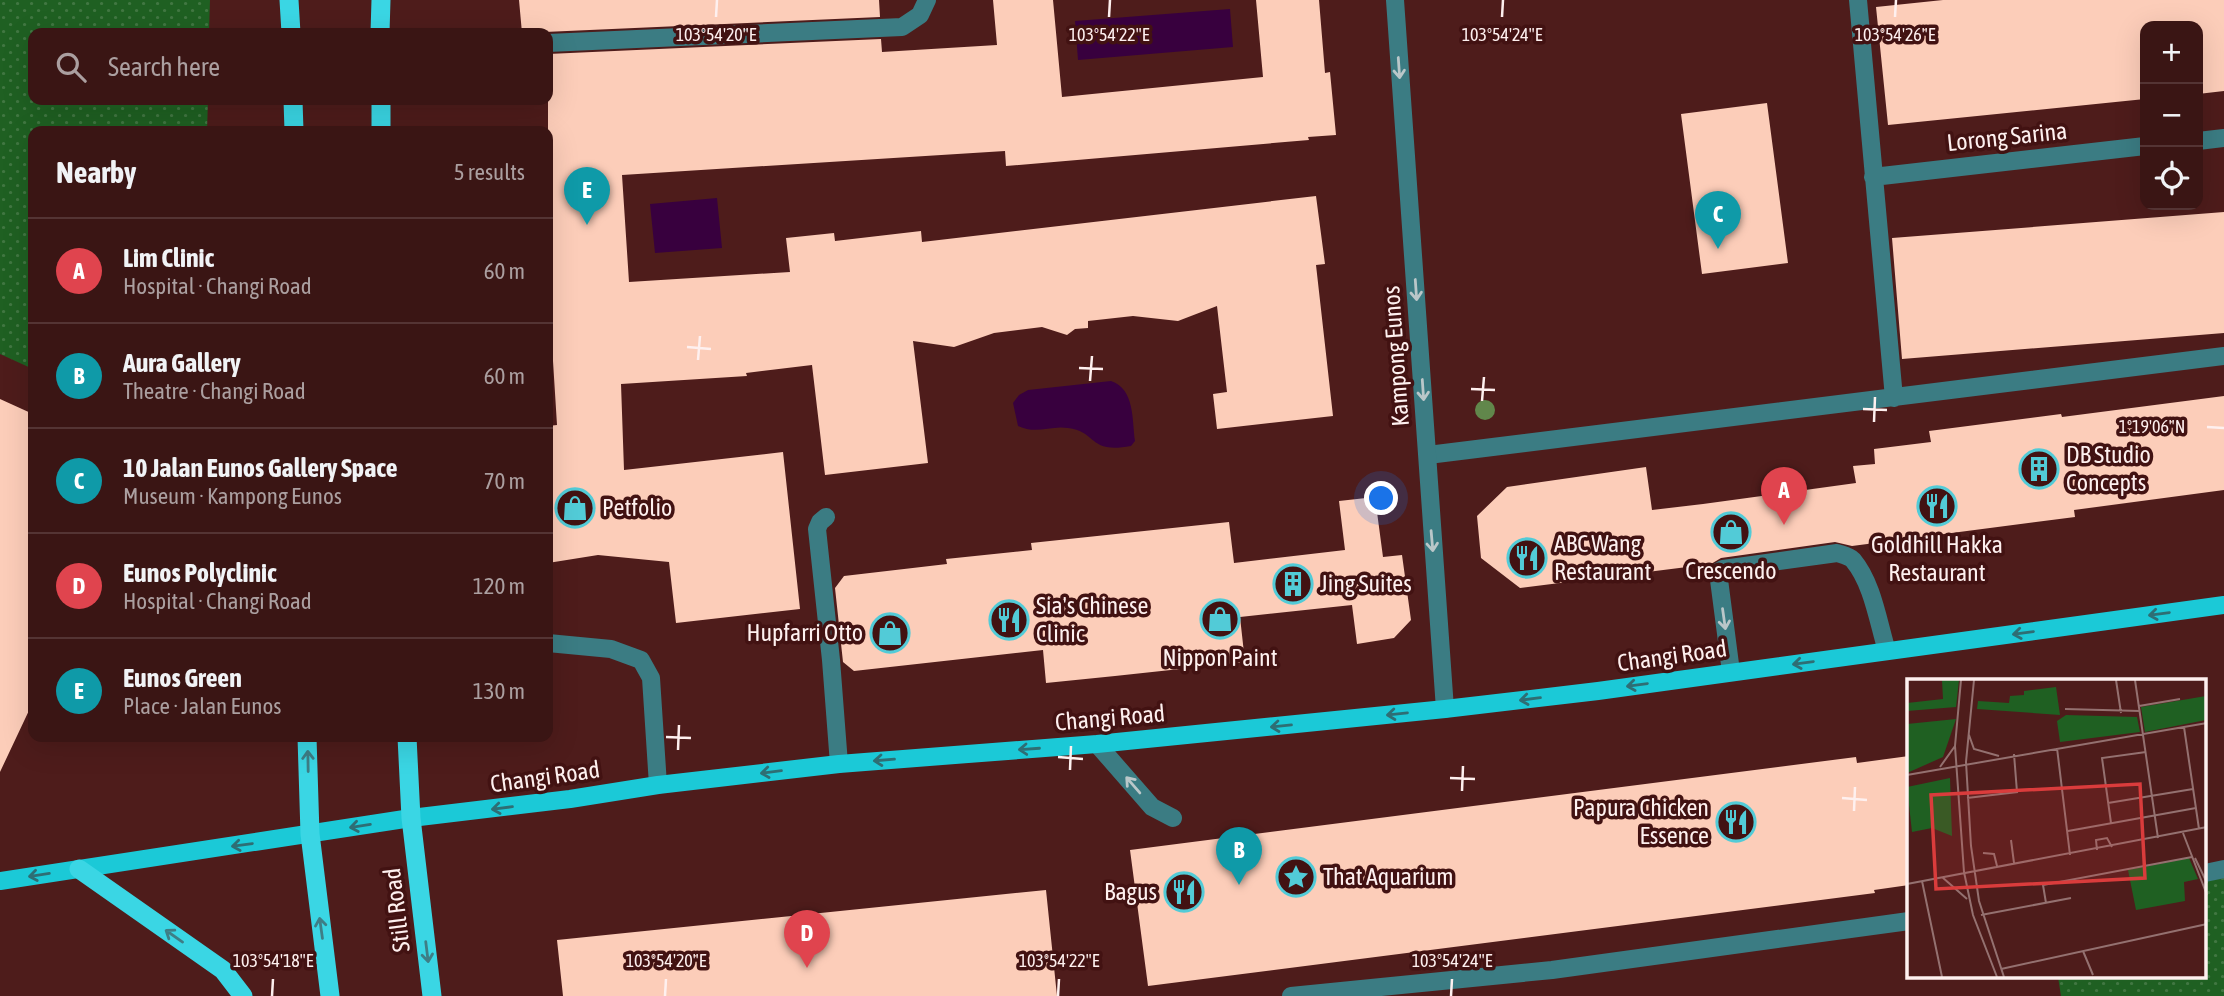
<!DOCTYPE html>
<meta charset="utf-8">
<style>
body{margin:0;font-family:"Asap Condensed",sans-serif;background:#411e1d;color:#f1f3f6}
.controls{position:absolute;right:21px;top:21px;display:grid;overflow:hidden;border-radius:14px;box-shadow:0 7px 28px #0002}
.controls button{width:63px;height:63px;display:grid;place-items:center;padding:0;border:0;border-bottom:2px solid #543434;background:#3a1514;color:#f1f3f6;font:35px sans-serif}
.you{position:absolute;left:1382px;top:499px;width:24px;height:24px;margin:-18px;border:5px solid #fff;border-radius:50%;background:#1a73e8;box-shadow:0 0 0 10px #1a73e833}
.badge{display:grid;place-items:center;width:46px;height:46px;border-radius:50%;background:#52cbd7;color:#fff;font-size:23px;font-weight:700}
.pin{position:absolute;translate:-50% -58px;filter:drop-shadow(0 2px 4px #0008)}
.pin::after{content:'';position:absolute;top:37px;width:24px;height:21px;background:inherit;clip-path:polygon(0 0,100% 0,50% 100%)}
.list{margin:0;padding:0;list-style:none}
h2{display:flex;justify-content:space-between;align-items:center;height:91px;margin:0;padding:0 28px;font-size:30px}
h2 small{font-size:23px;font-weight:400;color:#ab9fa0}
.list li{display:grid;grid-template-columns:46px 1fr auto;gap:21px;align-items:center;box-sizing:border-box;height:105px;padding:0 28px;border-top:2px solid #543434}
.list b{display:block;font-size:26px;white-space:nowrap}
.list p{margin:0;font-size:23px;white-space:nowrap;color:#ab9fa0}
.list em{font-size:23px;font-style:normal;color:#ab9fa0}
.icon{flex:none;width:38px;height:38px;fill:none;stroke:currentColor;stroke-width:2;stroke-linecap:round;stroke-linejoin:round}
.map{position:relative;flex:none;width:2224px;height:996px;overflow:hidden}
.search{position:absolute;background:#3a1514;box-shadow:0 7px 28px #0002;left:28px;top:28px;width:525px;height:77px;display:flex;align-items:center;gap:18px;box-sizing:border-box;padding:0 24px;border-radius:14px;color:#ab9fa0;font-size:26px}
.panel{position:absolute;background:#3a1514;box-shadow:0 7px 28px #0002;left:28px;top:126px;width:525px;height:616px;border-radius:14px}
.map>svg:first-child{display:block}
.grass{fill:url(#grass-dots)}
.water{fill:#38003e}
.building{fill:#fccdb9}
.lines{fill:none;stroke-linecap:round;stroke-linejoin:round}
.service{stroke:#3b7c83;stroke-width:18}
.minor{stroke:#3b7c83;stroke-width:18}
.primary{stroke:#1bc9d7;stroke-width:18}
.trunk{stroke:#3ad6e4;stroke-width:19}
.tree{fill:#61874b}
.oneway{stroke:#bac7c9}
.oneway2{stroke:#2e6e74}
.oneway3{stroke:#3e7e86}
.ticks{fill:none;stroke:#fef0ef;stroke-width:2.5}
.labels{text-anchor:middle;stroke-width:7;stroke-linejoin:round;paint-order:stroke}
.street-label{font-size:24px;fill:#fef0ef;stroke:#421212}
.poi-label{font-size:24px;fill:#fef0ef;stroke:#421212;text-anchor:start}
.inset-road{fill:none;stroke:#947170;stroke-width:2}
.view{fill:#da3c3c;fill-opacity:0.15;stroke:#da3c3c;stroke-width:3.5}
.inset-edge{fill:none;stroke:#fef0ef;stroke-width:3.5}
.ticks-label{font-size:18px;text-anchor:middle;fill:#fef0ef;stroke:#421212;stroke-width:7;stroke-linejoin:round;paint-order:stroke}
</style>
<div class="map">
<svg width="2224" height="996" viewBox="0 0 2224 996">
<defs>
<pattern id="grass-dots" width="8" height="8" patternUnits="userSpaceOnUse" patternTransform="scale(1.75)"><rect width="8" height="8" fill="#1f6022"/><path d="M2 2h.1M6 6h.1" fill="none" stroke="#417742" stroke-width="1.8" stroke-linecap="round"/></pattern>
</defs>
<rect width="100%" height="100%" fill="#4e1c1b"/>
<path class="grass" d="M 0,0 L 210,0 L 209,33 L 33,33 L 33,100 L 208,100 L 207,131 L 33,131 L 33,369 L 0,354 Z
M 2224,878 L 2224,996 L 2061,996 L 2058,977 L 2205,977 L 2205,881 Z"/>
<path class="water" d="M 1230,9 L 1233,47 L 1078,60 L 1075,21 Z
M 717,198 L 722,248 L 655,253 L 650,204 Z
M 1111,381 C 1135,389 1132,420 1135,441 L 1131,446 C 1088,454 1098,432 1068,428 C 1050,425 1037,435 1018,426 L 1013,403 L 1019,395 L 1028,390 Z"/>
<path class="building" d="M 519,0 L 879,0 L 880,17 L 522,33 Z
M 993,0 L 1053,0 L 1062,97 L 1263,77 L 1256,0 L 1319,0 L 1325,73 L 1330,72 L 1336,135 L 1308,137 L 1309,140 L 1006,166 L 1005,151 L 622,175 L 629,282 L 790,272 L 786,238 L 834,233 L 835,241 L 921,231 L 922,242 L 1316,196 L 1325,264 L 1316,265 L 1333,416 L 1217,429 L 1213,394 L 1227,392 L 1217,306 L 1178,321 L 1133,316 L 1088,321 L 1088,328 L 1075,329 L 1067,335 L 1042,327 L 994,333 L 954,347 L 913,341 L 928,463 L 825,475 L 812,365 L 746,373 L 747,376 L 621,384 L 624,470 L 783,452 L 800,609 L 676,623 L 669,562 L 598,555 L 548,563 L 548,426 L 557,425 L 548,281 L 548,54 L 881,39 L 882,52 L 997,45 Z
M 1943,0 L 2224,0 L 2224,91 L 2198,94 L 2198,26 L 2145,26 L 2145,99 L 1888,125 L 1876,7 Z
M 1767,103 L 1788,263 L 1702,274 L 1681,114 Z
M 2224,212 L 2224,333 L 1902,359 L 1892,238 Z
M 2224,396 L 2224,490 L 2074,510 L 2075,517 L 1852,546 L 1835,542 L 1721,558 L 1711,564 L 1520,588 L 1481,558 L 1477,516 L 1507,487 L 1646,467 L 1652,510 L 1703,504 L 1856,483 L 1853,466 L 1875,464 L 1874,449 L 1931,442 L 1929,431 L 2061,414 L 2062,417 Z
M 0,399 L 33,414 L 33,702 L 0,772 Z
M 1375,497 L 1383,557 L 1402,555 L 1411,620 L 1394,638 L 1357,644 L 1352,605 L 1240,617 L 1245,662 L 1115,676 L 1046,683 L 1043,650 L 854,671 L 843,662 L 835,588 L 844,576 L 947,564 L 946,559 L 1032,550 L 1031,543 L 1229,522 L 1234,563 L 1345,550 L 1339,501 Z
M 1909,756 L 1909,885 L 1874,890 L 1875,893 L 1148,986 L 1130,850 L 1856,757 L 1857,763 Z
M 1046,890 L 1057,996 L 563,996 L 557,940 Z"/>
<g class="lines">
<path class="service" d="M 1858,0 L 1894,398
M 548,43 L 902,27 L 920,15 L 927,0
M 2198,141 L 2224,138
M 1873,177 L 2145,146
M 1428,455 L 2224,356
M 826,517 L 820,522 L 817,529 L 831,660 L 839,764
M 548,643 L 611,649 L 641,660 L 651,678 L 658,785
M 1731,672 L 1718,572 L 1723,569 L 1837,553 C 1843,555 1849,556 1853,560 C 1873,584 1878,622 1887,651
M 1097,744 L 1152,807 L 1173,818
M 2205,873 L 2224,869
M 1291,996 L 1552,970 L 1909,921"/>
<path class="minor" d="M 1395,0 L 1445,709"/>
<path class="primary" d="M 0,881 L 411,818 L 570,799 L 658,785 L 839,764 L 1097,744 L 1445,709 L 1598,691 L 2224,605"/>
<path class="trunk" d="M 289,0 L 291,33
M 380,33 L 381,0
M 293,100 L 294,131
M 381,100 L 381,131
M 307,737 L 310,834 L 330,996
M 407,737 L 411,818 L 432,996
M 79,869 L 223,970 L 243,996"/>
</g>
<circle class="tree" cx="1485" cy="410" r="10"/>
<defs><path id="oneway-shaft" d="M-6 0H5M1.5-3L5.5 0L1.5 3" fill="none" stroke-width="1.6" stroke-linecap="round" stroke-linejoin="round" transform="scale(1.75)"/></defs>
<g class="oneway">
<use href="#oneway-shaft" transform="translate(1399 68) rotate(86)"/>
<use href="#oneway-shaft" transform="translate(1416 290) rotate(86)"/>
<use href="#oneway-shaft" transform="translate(1423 390) rotate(86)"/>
<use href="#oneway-shaft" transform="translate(1432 541) rotate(85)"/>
<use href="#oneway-shaft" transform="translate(1724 619) rotate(82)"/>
<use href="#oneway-shaft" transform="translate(1133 785) rotate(-131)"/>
</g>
<g class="oneway2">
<use href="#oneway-shaft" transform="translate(2159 614) rotate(172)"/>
<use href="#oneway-shaft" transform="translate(2023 633) rotate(172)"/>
<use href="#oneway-shaft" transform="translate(1803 663) rotate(172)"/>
<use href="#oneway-shaft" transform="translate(1637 685) rotate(172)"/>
<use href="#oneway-shaft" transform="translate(1530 699) rotate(173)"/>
<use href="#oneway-shaft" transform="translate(1397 714) rotate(174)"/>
<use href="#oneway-shaft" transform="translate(1281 726) rotate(174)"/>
<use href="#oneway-shaft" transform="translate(1029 749) rotate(176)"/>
<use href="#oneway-shaft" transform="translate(884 760) rotate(175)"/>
<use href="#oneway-shaft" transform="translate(771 772) rotate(173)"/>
<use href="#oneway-shaft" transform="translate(502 808) rotate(173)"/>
<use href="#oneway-shaft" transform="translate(360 826) rotate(171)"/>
<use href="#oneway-shaft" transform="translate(242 845) rotate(172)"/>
<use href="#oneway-shaft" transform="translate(39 875) rotate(171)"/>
</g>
<g class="oneway3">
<use href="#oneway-shaft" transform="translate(308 761) rotate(-91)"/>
<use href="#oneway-shaft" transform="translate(321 928) rotate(-98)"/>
<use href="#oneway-shaft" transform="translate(174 936) rotate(-145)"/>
<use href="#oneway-shaft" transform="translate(427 952) rotate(83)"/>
</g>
<path class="ticks" d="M 716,17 L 717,0M 1109,17 L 1110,0M 1502,17 L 1503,0M 1895,17 L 1896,0M 687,347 L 711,349M 698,360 L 700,336M 1079,368 L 1103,369M 1090,381 L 1092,356M 1471,389 L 1495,390M 1482,401 L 1484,377M 1863,409 L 1887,410M 1874,422 L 1875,397M 2207,427 L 2224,428M 666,737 L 691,738M 678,750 L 679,725M 1058,757 L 1083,759M 1070,770 L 1071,746M 1450,778 L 1475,779M 1462,791 L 1463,766M 1842,798 L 1867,800M 1854,811 L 1855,787M 272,996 L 273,979M 665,996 L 666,979M 1058,996 L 1059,979M 1451,996 L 1452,979"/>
<defs>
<g id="building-ring" transform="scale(2.0125)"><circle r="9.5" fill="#421212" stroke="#52cbd7" stroke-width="1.5"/><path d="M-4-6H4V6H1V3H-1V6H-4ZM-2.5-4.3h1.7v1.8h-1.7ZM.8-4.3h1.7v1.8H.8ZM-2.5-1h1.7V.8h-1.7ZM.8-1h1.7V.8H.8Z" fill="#52cbd7"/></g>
<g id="restaurant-ring" transform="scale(2.0125)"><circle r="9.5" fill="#421212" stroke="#52cbd7" stroke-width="1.5"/><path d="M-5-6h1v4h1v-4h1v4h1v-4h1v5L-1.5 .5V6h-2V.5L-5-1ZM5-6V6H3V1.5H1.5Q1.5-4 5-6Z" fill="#52cbd7"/></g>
<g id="shop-ring" transform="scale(2.0125)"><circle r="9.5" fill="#421212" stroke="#52cbd7" stroke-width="1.5"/><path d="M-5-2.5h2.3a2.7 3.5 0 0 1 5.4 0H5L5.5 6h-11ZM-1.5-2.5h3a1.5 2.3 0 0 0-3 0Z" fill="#52cbd7"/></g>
<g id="sight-ring" transform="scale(2.0125)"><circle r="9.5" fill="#421212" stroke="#52cbd7" stroke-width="1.5"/><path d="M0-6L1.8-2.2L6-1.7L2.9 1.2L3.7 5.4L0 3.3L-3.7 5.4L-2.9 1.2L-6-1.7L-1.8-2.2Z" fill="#52cbd7"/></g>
</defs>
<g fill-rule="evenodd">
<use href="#building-ring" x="2039" y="469"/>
<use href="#restaurant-ring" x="1937" y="506"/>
<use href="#shop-ring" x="575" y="508"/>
<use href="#shop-ring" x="1731" y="532"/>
<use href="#restaurant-ring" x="1527" y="558"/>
<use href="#building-ring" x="1293" y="584"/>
<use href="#shop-ring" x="1220" y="619"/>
<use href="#restaurant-ring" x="1009" y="620"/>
<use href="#shop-ring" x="890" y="633"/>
<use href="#restaurant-ring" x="1736" y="822"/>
<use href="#sight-ring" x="1296" y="877"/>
<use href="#restaurant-ring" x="1184" y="892"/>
</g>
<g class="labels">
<g class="street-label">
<text transform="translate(2007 137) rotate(-6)" y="8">Lorong Sarina</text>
<text transform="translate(1396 356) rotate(-94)" y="8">Kampong Eunos</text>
<text transform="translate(1672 656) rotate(-8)" y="8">Changi Road</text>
<text transform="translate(1110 718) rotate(-5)" y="8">Changi Road</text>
<text transform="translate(545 777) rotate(-8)" y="8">Changi Road</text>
<text transform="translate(397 910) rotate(-97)" y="8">Still Road</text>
</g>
<g class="poi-label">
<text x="2066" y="463">DB Studio<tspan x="2066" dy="28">Concepts</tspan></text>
<text x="602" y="516">Petfolio</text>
<text x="1554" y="552">ABC Wang<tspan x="1554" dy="28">Restaurant</tspan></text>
<text x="1937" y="553" text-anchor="middle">Goldhill Hakka<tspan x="1937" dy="28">Restaurant</tspan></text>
<text x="1731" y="579" text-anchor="middle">Crescendo</text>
<text x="1320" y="592">Jing Suites</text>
<text x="1036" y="614">Sia's Chinese<tspan x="1036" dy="28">Clinic</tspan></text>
<text x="863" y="641" text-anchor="end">Hupfarri Otto</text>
<text x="1220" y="666" text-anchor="middle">Nippon Paint</text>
<text x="1709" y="816" text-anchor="end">Papura Chicken<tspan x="1709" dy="28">Essence</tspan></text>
<text x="1323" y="885">That Aquarium</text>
<text x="1157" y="900" text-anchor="end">Bagus</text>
</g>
</g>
<g transform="translate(1907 679)">
<rect width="299" height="299" fill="#4e1c1b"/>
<path d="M 35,1 L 52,1 L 49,28 L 0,32 L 0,24 L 36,20 ZM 49,40 L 36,78 L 0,94 L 0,45 ZM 43,99 L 45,157 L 25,149 L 5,153 L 0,108 ZM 282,179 L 291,200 L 277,203 L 278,222 L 229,231 L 221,191 Z" fill="#1f6022"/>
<path d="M 149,8 L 153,36 L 70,30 L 71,22 L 102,24 L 103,17 L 117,16 L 117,12 ZM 299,17 L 299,41 L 238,53 L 234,28 ZM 159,36 L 230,38 L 233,53 L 153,63 L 150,42 Z" fill="#1f6022"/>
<path class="inset-road" d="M 54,1 L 48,67 L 57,193 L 66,236 L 90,298M 67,1 L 59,83 L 64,167 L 72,222 L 97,298M 209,1 L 214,34M 228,1 L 251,159M 232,27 L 273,20M 158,30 L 233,32M 277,48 L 292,150M 62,56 L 67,70 L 92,77M 150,69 L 163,176M 33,88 L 48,67M 0,96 L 300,44M 60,119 L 110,113 L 107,75M 201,124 L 286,110M 204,144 L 195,79 L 239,73M 161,152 L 289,129M 276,154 L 300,216M 104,161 L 107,184M 190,171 L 189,161 L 200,159 L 205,168M 76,174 L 87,175 L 90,187M 288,179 L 300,204M 35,198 L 60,220M 15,202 L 35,298M 0,205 L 300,148M 139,224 L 136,206 L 285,178M 74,236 L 164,219M 176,272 L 186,296M 94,290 L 300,245"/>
<path class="view" d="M 233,105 L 238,199 L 29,210 L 24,116 Z"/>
<rect width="299" height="299" class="inset-edge"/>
</g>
<g class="ticks-label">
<text x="716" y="41">103°54'20"E</text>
<text x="1109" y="41">103°54'22"E</text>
<text x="1502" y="41">103°54'24"E</text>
<text x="1895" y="41">103°54'26"E</text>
<text x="2152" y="433">1°19'06"N</text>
<text x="273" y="967">103°54'18"E</text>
<text x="666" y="967">103°54'20"E</text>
<text x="1059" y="967">103°54'22"E</text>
<text x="1452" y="967">103°54'24"E</text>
</g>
</svg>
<div class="controls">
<button>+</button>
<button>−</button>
<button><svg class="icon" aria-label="locate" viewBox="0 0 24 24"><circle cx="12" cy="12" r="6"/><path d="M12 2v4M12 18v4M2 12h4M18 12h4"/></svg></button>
</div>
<div class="you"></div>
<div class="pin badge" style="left:1784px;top:525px;background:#e0444e">A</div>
<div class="pin badge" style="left:1239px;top:885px;background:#0f9aa8">B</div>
<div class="pin badge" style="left:1718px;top:249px;background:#0f9aa8">C</div>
<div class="pin badge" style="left:807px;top:968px;background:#e0444e">D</div>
<div class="pin badge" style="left:587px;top:225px;background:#0f9aa8">E</div>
<div class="search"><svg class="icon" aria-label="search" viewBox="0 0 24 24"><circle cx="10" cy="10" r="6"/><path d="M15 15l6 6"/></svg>Search here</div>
<section class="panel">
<h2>Nearby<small>5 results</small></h2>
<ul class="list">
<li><span class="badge" style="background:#e0444e">A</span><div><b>Lim Clinic</b><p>Hospital · Changi Road</p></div><em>60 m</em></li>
<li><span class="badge" style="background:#0f9aa8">B</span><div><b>Aura Gallery</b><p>Theatre · Changi Road</p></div><em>60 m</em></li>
<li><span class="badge" style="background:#0f9aa8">C</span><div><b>10 Jalan Eunos Gallery Space</b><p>Museum · Kampong Eunos</p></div><em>70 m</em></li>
<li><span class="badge" style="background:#e0444e">D</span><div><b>Eunos Polyclinic</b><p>Hospital · Changi Road</p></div><em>120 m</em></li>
<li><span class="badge" style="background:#0f9aa8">E</span><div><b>Eunos Green</b><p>Place · Jalan Eunos</p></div><em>130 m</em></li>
</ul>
</section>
</div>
